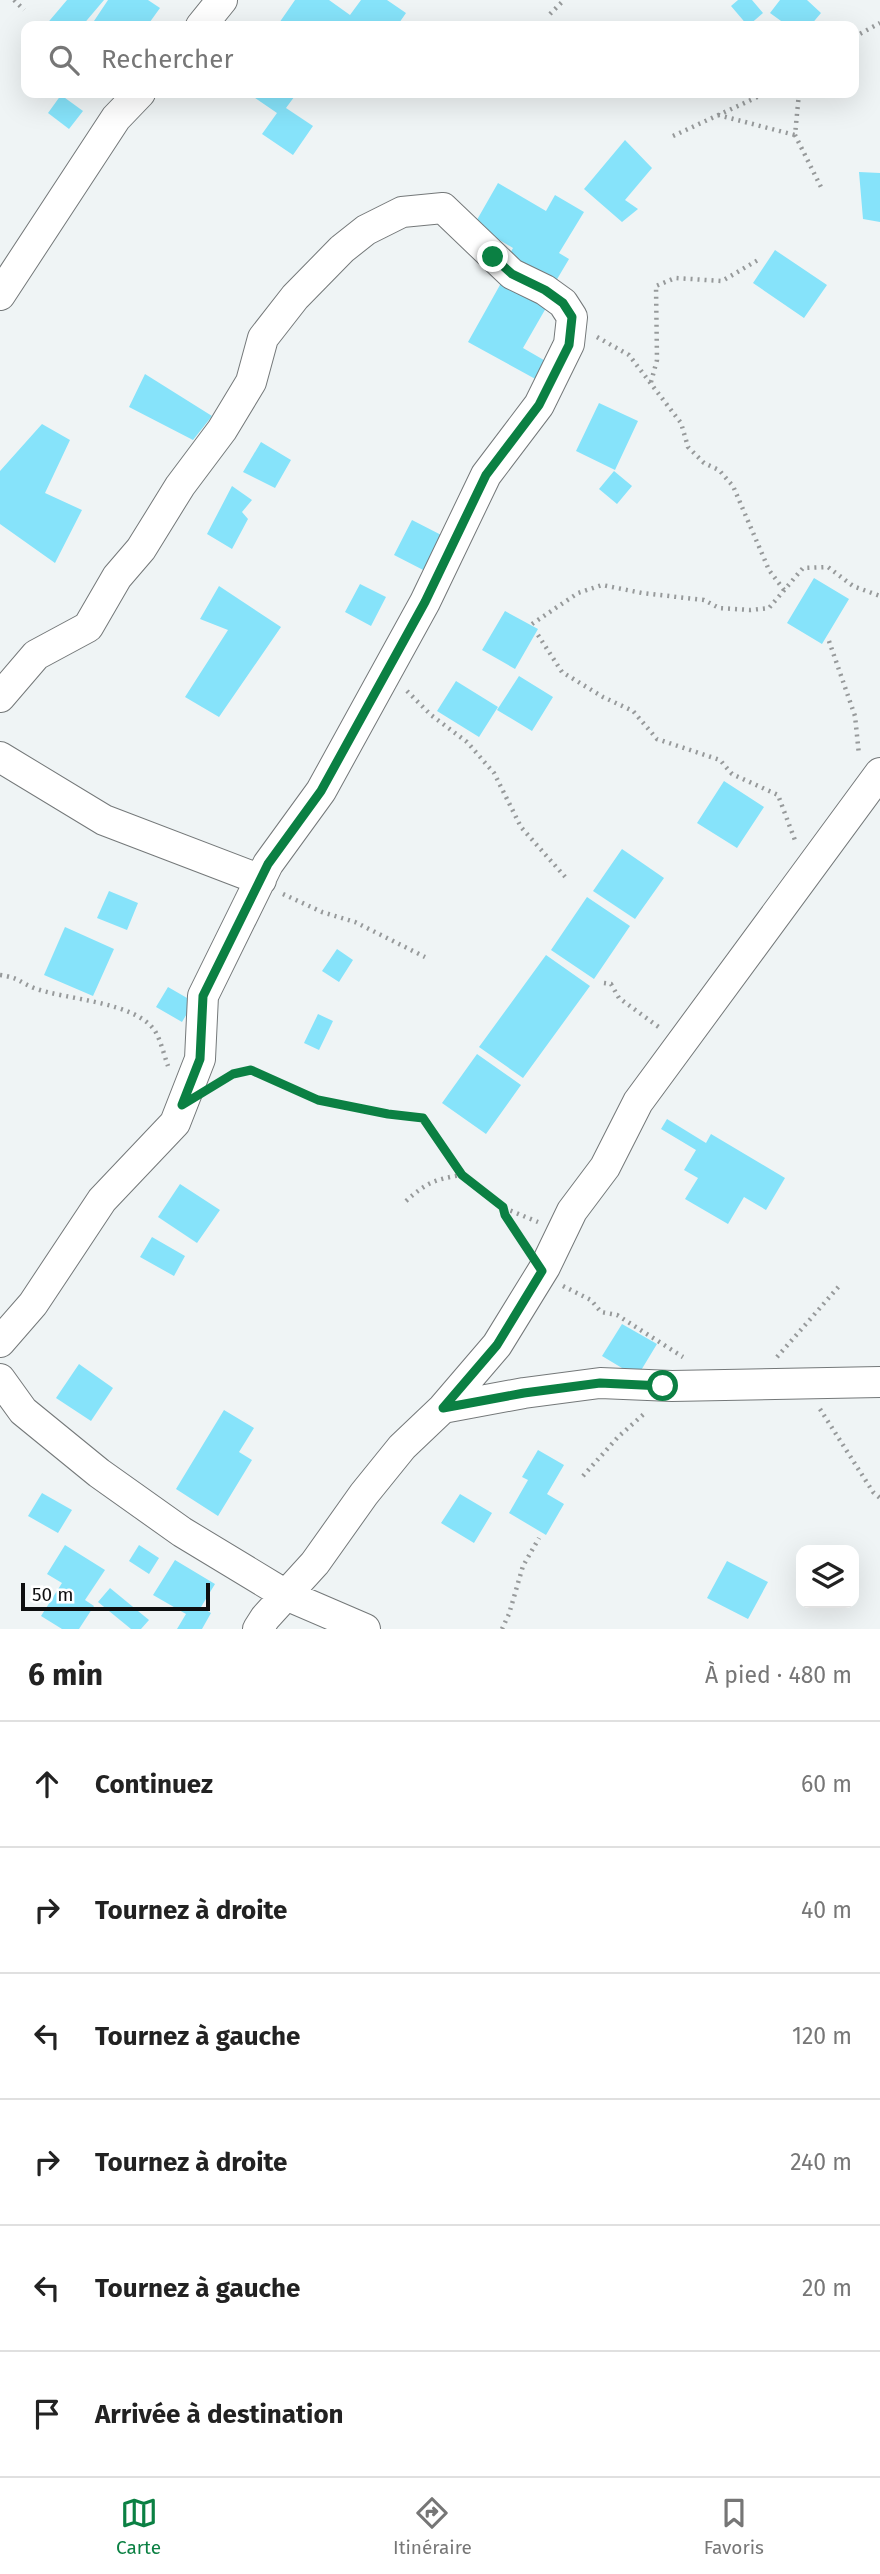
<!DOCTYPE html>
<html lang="fr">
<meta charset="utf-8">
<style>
body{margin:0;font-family:"Fira Sans",sans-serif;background:#f6f6f6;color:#222}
.controls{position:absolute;right:21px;bottom:21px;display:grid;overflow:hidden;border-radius:14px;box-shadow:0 7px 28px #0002}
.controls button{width:63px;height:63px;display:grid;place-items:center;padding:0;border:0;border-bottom:2px solid #e0e0e0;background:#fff;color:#222;font:35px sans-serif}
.scale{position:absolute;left:21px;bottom:18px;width:189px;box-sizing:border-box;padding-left:7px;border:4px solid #0d0e0f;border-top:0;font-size:19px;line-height:24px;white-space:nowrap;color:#0d0e0f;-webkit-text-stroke:5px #fff;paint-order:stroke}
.stop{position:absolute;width:21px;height:21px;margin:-16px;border:5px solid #0b8043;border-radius:50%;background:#fff}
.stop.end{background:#0b8043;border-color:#fff;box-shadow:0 2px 7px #0008}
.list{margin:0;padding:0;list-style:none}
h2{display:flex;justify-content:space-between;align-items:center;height:91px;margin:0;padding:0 28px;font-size:30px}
h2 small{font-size:23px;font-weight:400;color:#767676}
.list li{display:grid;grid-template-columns:46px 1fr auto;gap:21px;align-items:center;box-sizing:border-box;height:126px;padding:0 28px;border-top:2px solid #e0e0e0}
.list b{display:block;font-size:26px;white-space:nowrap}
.list em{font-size:23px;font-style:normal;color:#767676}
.icon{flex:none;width:38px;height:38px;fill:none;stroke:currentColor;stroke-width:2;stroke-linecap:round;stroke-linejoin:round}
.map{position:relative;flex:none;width:880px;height:1629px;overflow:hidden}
.search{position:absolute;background:#fff;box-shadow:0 7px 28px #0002;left:21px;right:21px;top:21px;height:77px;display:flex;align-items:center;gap:18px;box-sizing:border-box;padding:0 24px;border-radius:14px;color:#767676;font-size:26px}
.sheet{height:847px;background:#fff}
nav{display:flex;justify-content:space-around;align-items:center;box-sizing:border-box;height:98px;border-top:2px solid #e0e0e0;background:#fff;font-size:19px;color:#767676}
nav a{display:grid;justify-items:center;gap:4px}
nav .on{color:#0b8043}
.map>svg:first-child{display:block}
.building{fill:#86e3fa}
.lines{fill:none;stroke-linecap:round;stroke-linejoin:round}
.street-casing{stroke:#747879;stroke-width:32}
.path{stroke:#979a9b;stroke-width:4.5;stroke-dasharray:2 5;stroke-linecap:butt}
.street{stroke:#fff;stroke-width:30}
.route{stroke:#0b8043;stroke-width:9}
</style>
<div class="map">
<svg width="880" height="1629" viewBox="0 0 880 1629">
<rect width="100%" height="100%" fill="#eff4f5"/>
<path class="building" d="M 67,0 L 104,0 L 82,26 L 45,26 Z
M 108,0 L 148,0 L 160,8 L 147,26 L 102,26 L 94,21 Z
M 295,0 L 329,0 L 350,15 L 361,0 L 387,0 L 406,13 L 397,26 L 277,26 Z
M 738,0 L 752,0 L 763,13 L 748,26 L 731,6 Z
M 780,0 L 807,0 L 821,13 L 810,26 L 788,26 L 770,13 Z
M 248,93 L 297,93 L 286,108 L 313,126 L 293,155 L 262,134 L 277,113 Z
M 61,95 L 83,111 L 69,129 L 48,113 Z
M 625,140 L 652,168 L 625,200 L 638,209 L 622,222 L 584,189 Z
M 859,172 L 880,173 L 880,222 L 863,219 Z
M 498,183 L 546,211 L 555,195 L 584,212 L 559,253 L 569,259 L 553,286 L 507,259 L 513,248 L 474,225 Z
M 775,250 L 827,285 L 804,318 L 753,283 Z
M 505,276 L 550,301 L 523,348 L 549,363 L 539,381 L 468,342 Z
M 145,374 L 212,416 L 193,440 L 129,407 Z
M 599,403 L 638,421 L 615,470 L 576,451 Z
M 42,424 L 70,440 L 45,493 L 82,510 L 55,563 L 0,524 L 0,471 Z
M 261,442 L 291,460 L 275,488 L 243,472 Z
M 614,471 L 632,486 L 617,504 L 599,489 Z
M 232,486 L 252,500 L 242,512 L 248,519 L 232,549 L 207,534 Z
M 412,520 L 449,539 L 431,574 L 394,555 Z
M 814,578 L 849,599 L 822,644 L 787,623 Z
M 360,584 L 386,597 L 371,626 L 345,612 Z
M 219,586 L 281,627 L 219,717 L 185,697 L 228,630 L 200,619 Z
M 505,611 L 538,629 L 515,669 L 482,650 Z
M 519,676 L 553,697 L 532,731 L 497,710 Z
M 456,681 L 498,707 L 479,737 L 437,711 Z
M 724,781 L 764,807 L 737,848 L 697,823 Z
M 622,849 L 664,878 L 635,919 L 593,891 Z
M 109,891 L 138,903 L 127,930 L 97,918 Z
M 587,897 L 630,926 L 594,979 L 551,950 Z
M 65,927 L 114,949 L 93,996 L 44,975 Z
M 337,949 L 353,960 L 339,982 L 322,971 Z
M 546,955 L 590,986 L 523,1078 L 479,1047 Z
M 168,987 L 194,1002 L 182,1022 L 156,1007 Z
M 318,1014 L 333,1021 L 319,1050 L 304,1043 Z
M 477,1054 L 521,1085 L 486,1134 L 442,1103 Z
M 667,1119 L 706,1143 L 711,1134 L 785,1178 L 766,1210 L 744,1197 L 728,1224 L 685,1199 L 698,1178 L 684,1170 L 696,1150 L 661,1129 Z
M 180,1184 L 220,1210 L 197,1243 L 158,1217 Z
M 152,1237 L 185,1256 L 174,1276 L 140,1257 Z
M 622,1324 L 657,1344 L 637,1377 L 602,1356 Z
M 79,1364 L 113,1388 L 91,1421 L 56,1398 Z
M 224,1410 L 254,1428 L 239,1452 L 252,1460 L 218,1516 L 176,1489 Z
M 538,1450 L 564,1465 L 547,1494 L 564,1504 L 546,1535 L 509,1513 L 528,1480 L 522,1477 Z
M 42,1493 L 72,1510 L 58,1533 L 28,1516 Z
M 460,1494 L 492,1513 L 474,1543 L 441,1523 Z
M 65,1545 L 105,1570 L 85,1600 L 94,1606 L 79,1629 L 62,1629 L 41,1616 L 62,1583 L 47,1574 Z
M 139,1545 L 159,1558 L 149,1574 L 129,1561 Z
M 175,1560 L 215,1584 L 201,1607 L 211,1613 L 202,1629 L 177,1629 L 186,1614 L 153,1595 Z
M 727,1561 L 768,1582 L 748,1619 L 707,1598 Z
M 110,1588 L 149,1620 L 141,1629 L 131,1629 L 98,1602 Z"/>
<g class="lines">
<g class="street-casing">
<path id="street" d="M 201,26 L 222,0
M 0,295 L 116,118 L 140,93
M 0,697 L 36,655 L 88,627 L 117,577 L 141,549 L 180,486 L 222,430 L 251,382 L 263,338 L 295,297 L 342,249 L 366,230 L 402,212 L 443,208 L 512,274 L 545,290 L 563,303 L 572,317 L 569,344 L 539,405 L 486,475 L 425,602 L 321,791 L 268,864 L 203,996 L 200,1059 L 175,1123 L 102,1200 L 33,1304 L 0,1342
M 0,757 L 104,820 L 261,880
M 0,1379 L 23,1411 L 99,1473 L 182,1532 L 286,1595 L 365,1629
M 443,1408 L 524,1393 L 600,1383 L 672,1386 L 880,1382
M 258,1629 L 265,1618 L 315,1563 L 364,1494 L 402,1447 L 443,1408 L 497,1345 L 545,1267 L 572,1211 L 605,1167 L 638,1102 L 880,773"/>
</g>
<path class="path" d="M 14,0 L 24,10
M 550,14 L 564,0
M 854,37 L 880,23
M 799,93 L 795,135 L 821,187
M 718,115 L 795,135
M 673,136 L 766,93
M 597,337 L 629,355 L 681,423 L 688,447 L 704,463 L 719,470 L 733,486 L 769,570 L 784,590
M 651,382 L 657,360 L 656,286 L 675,278 L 722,281 L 758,260
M 532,624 L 578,593 L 602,585 L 642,593 L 704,600 L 719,608 L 750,610 L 769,608 L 803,568 L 828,567 L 853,586 L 880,596
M 538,635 L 562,672 L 603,697 L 633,711 L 657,739 L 720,760 L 732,774 L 778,795 L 796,843
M 829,641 L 855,716 L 859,755
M 407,691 L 431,715 L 467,742 L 494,773 L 521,827 L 567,879
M 283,894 L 322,912 L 355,922 L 425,957
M 0,975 C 20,978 19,982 34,988 C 65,1000 135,1001 155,1031 C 161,1041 164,1055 168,1066
M 604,983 L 611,984 L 619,998 L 660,1028
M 220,1082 L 233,1075 L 251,1070 L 318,1100 L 388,1114 L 423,1118 L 462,1175
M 406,1201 C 426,1183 435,1179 462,1175 L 503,1207 L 505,1215 L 526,1247
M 504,1208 L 538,1222
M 563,1286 L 591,1300 L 601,1312 L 617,1315 L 683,1357
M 777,1357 L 841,1284
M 820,1409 L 873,1492 L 880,1498
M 583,1476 L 618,1437 L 645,1413
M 502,1629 L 509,1614 L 523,1566 L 539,1538"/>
<use href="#street" class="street"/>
</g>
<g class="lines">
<path class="route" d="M 493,257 L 512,274 L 545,290 L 563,303 L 572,317 L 569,345 L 539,405 L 486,475 L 425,602 L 321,791 L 268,864 L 203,996 L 200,1059 L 182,1105 L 233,1074 L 251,1070 L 318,1100 L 388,1114 L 423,1118 L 462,1175 L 503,1207 L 505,1215 L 542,1271 L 497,1345 L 443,1408 L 524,1393 L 600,1383 L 663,1386"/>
</g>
</svg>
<div class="controls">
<button><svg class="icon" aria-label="layers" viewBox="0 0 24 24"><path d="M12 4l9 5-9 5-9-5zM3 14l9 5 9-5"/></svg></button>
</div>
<div class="scale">50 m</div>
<div class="stop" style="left:663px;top:1386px"></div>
<div class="stop end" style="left:493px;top:257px"></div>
<div class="search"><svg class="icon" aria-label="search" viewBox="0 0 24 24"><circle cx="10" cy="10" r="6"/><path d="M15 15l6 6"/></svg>Rechercher</div>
</div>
<section class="sheet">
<h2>6 min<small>À pied · 480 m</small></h2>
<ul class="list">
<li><svg class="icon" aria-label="ahead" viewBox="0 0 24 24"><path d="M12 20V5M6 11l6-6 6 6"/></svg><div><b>Continuez</b></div><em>60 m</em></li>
<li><svg class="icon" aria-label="right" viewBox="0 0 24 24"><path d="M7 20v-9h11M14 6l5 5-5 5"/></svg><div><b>Tournez à droite</b></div><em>40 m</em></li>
<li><svg class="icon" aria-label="left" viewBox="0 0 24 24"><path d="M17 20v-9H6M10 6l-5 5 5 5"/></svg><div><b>Tournez à gauche</b></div><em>120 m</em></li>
<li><svg class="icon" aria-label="right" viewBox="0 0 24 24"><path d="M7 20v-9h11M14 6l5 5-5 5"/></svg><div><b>Tournez à droite</b></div><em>240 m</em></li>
<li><svg class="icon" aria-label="left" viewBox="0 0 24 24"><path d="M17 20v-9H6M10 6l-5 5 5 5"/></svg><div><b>Tournez à gauche</b></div><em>20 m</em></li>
<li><svg class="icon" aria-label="arrive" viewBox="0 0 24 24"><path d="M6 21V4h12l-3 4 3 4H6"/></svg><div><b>Arrivée à destination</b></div></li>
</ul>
</section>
<nav>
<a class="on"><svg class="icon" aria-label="map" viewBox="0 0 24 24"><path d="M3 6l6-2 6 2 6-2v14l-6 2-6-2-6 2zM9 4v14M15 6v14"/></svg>Carte</a>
<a><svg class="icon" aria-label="directions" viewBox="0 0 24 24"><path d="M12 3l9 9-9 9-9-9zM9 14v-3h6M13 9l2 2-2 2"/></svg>Itinéraire</a>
<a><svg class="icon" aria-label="saved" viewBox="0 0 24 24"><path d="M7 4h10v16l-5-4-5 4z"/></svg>Favoris</a>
</nav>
